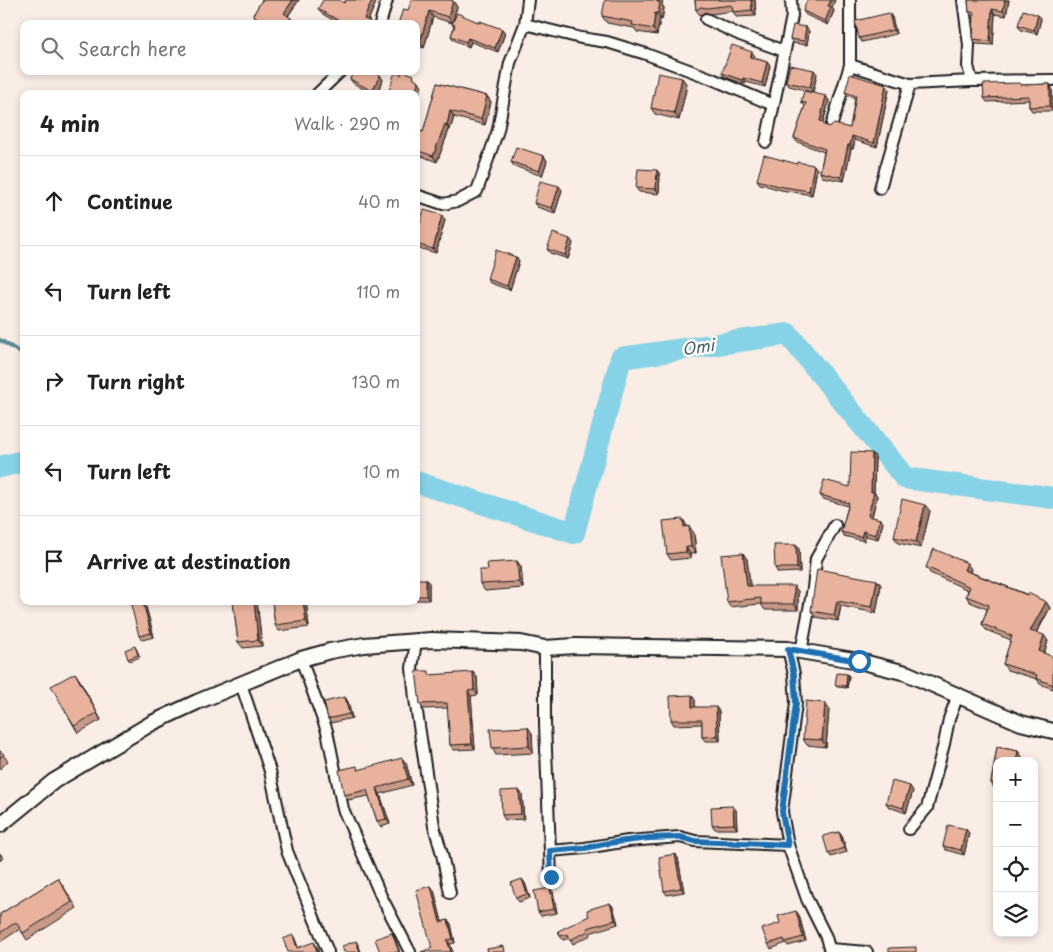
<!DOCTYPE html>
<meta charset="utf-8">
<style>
body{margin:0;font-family:"Playpen Sans",sans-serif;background:#f2f2f2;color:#222}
.controls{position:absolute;right:15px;bottom:15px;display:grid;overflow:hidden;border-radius:10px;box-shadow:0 2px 8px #0003}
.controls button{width:45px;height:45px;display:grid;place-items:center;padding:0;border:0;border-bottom:1px solid #e0e0e0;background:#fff;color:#222;font:25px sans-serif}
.stop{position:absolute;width:15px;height:15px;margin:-11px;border:4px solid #1f6fb2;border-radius:50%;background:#fff}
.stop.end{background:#1f6fb2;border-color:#fff;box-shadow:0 1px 5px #0008}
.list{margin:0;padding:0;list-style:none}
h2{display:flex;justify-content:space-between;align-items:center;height:65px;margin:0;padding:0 20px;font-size:21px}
h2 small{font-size:16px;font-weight:400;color:#767676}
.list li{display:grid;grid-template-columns:32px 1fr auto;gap:15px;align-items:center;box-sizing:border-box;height:90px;padding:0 20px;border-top:1px solid #e0e0e0}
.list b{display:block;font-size:19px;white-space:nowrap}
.list em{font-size:16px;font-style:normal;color:#767676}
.icon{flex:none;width:28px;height:28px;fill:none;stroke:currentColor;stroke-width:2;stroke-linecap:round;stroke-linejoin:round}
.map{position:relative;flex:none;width:1053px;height:952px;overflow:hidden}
.search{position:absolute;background:#fff;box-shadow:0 2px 8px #0003;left:20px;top:20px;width:400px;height:55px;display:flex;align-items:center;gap:12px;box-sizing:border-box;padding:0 18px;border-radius:10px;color:#767676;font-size:19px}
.panel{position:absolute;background:#fff;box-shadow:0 2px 8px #0003;left:20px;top:90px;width:400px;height:515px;border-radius:10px}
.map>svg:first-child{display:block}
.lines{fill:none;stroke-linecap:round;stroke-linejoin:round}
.stream{stroke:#5c8995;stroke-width:4}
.river{stroke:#86d2e6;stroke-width:22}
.street-casing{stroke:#1c1c1c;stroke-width:14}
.secondary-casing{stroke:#1c1c1c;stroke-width:18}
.street{stroke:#fdfcf7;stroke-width:10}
.secondary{stroke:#fdfcf7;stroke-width:14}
.wall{fill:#c89987;stroke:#1c1c1c}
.shaded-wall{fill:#a27d6e;stroke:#1c1c1c}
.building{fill:#e8b29d;stroke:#1c1c1c}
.route{stroke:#1f6fb2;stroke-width:6}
.labels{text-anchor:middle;stroke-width:5;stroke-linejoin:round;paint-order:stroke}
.water-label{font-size:16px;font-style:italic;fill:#415c63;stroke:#fdfcf7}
</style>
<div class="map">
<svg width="1053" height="952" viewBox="0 0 1053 952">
<rect width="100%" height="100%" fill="#f9ede5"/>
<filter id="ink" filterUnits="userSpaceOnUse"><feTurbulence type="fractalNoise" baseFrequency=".02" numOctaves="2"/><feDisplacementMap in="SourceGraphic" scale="10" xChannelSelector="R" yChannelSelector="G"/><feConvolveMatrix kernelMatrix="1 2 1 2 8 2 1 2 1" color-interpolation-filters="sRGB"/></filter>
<g filter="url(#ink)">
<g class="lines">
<path class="stream" d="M 0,340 L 24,355"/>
<path class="river" d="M 0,467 L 24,461
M 416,482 L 574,533 L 621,358 L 788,334 L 905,478 L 1053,498"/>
<g class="street-casing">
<path id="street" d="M 963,0 L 969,45 L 968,66 L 972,81
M 706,19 L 740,35 L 784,51
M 380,24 L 387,0
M 525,24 L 581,38 L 607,42 L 646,54 L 710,78 L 773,105
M 850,65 L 910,84 L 972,81 L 1053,80
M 317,94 L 341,71
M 832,124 L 850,65 L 850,0
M 766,142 L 792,16 L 791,0
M 880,188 L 910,84
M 416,195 L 443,204 L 458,201 L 477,191 L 498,130 L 510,63 L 525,24 L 528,0
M 416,641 L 412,668 L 415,699 L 434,826 L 442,854 L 450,893
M 545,648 L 545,724 L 551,877
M 788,649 L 794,674 L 796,703 L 782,812 L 788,845 L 807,899 L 826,937 L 830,952
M 801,652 L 813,588 L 816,559 L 835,525
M 301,659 L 327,731 L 343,809 L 381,896 L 410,952
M 241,684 L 270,771 L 287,851 L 328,952
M 909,829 L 927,808 L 944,744 L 949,719 L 958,695
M 550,851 L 585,848 L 628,841 L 680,837 L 695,841 L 788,845
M 830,949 L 867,952"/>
</g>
<g class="secondary-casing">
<path id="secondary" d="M 0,825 L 54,781 L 152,723 L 197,702 L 301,659 L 330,651 L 364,645 L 431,640 L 521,643 L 545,648 L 575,646 L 788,649 L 859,661 L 906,673 L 1021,723 L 1053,731"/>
</g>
<use href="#street" class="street"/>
<use href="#secondary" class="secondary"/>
</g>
<path class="wall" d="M 262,0 L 299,0 L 288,16 L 298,24 L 263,24 L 256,19 L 253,15 Z
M 346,0 L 377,0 L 368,21 L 371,24 L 339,24 L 321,13 L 318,9 L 344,3 Z
M 695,0 L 755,0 L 756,16 L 736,17 L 733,11 L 711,14 L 705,12 L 700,15 L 696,10 Z
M 968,0 L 1009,0 L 1006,16 L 995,14 L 993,45 L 976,44 L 973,39 L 974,16 L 972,16 L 969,12 Z
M 453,1 L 457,7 L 452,23 L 433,17 L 424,48 L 416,45 L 416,24 L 408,10 Z
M 662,5 L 664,8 L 662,20 L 660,19 L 657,35 L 637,32 L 634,28 L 607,23 L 602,16 Z
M 832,8 L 834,11 L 828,25 L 806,15 L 803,11 Z
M 892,17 L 896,34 L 862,42 L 859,38 Z
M 1041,19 L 1037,34 L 1021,30 L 1018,25 Z
M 480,23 L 502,29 L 505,33 L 498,52 L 471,42 L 469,47 L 454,40 L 451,36 L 454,27 L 452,24 Z
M 809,31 L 807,45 L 793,43 L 790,39 Z
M 755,56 L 754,58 L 767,62 L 770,66 L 765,87 L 746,82 L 745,84 L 725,77 L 722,73 Z
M 354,71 L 378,71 L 378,74 L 380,75 L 383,80 L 376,94 L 372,94 L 353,83 L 350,79 Z
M 817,74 L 813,92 L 789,86 L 786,82 Z
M 682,78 L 687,85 L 679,120 L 655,114 L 651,108 Z
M 437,83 L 487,96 L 491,102 L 485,125 L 454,117 L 450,130 L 449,130 L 437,162 L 419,155 L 416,151 L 416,130 L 423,132 Z
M 1020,83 L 1021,85 L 1050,84 L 1052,89 L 1053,111 L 1032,111 L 1029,107 L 1029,100 L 987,102 L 984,98 Z
M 889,89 L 877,147 L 855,140 L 853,149 L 851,149 L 844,181 L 822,177 L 820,172 L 824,152 L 797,142 L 794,138 L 805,106 L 801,102 L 826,96 L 829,101 L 823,123 L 824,125 L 830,127 L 850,128 L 855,98 L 848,96 L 845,92 Z
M 544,156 L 547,161 L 542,176 L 514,166 L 511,162 Z
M 797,164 L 817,169 L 812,195 L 781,190 L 760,184 L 757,180 Z
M 660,174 L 659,194 L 639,192 L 636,188 Z
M 562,190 L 555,213 L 537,207 L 534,203 Z
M 445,220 L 436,253 L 418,248 L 416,246 L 416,238 Z
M 573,243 L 568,259 L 550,253 L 547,249 Z
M 516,257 L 519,261 L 510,290 L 490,283 L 487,279 Z
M 872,453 L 875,457 L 874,492 L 877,496 L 872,517 L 880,519 L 883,523 L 878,539 L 866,536 L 864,541 L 844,536 L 841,532 L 848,506 L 823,499 L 820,495 L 850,487 Z
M 930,511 L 921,548 L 898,543 L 894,537 Z
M 683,519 L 687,527 L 694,533 L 696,553 L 690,554 L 691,558 L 671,560 L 667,554 Z
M 799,549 L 800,572 L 778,573 L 775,568 Z
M 747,559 L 750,586 L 798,591 L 798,610 L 765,610 L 761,604 L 730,607 L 727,602 Z
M 517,561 L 521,567 L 523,588 L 485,591 L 480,584 L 488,570 Z
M 926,567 L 971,569 L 970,572 L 1046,602 L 1050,608 L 1037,633 L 1048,641 L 1044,654 L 1053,657 L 1053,689 L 1040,684 L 1037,679 L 1007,670 L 1003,664 L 1011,640 L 986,630 L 982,624 L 987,609 L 970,602 L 966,596 L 968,590 L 930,573 Z
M 416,579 L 429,583 L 429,600 L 416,600 Z
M 877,580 L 881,585 L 876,613 L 841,606 L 838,621 L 815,617 L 811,611 Z
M 233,601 L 257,601 L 262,646 L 243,648 L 238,642 Z
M 272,601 L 306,601 L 309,627 L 279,631 L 275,625 Z
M 146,607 L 154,637 L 142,640 L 139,636 Z
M 136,648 L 140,657 L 130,661 L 128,659 Z
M 847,674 L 849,676 L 847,688 L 837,687 L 835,685 Z
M 432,675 L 477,677 L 478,695 L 471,696 L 475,749 L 454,750 L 450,745 L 448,708 L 423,709 L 420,704 Z
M 79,679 L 101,720 L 78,733 L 74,726 Z
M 345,697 L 348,702 L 352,718 L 331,723 L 328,719 Z
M 695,700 L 695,707 L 719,711 L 720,741 L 705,741 L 702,737 L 702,724 L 674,725 L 671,720 Z
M 829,709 L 826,747 L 807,745 L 803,739 Z
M 532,733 L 533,753 L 496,755 L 492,748 Z
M 997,747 L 1018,751 L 1022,757 L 1022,761 L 997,761 L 997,790 L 995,789 L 991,783 Z
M 0,751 L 8,761 L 0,769 Z
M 406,763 L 412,785 L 380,794 L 390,824 L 381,827 L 377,821 L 369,796 L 348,800 L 344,795 L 360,770 Z
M 913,791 L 906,813 L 889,807 L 886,803 Z
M 522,794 L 524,819 L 505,820 L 502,815 Z
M 736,810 L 737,829 L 715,829 L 712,825 Z
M 969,833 L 964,855 L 946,850 L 943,846 Z
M 842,836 L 847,852 L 831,857 L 828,853 Z
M 0,853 L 3,858 L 0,861 Z
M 675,854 L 678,858 L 684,892 L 667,895 L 664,891 Z
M 58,878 L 77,908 L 27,940 L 20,929 L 0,942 L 0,914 Z
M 525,883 L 530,898 L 519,902 L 516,898 Z
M 434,890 L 442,922 L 448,920 L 451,924 L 455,943 L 432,948 Z
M 553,892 L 557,913 L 541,916 L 538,912 Z
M 610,903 L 613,907 L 618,924 L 590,933 L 591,935 L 573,944 L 570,938 L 563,940 L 560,936 L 589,916 Z
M 799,915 L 806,941 L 788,946 L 786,943 L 771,949 L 768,944 L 780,923 Z"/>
<path class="shaded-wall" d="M 293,0 L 299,0 L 287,17 L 284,13 Z
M 372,0 L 377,0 L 367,23 L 364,19 Z
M 657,0 L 663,0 L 662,5 L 664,8 L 662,20 L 658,13 Z
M 751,0 L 755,0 L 756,16 L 752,10 Z
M 831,0 L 835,0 L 832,8 L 834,11 L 828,25 L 825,21 L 828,6 Z
M 1005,0 L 1009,0 L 1006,16 L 1003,11 Z
M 453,1 L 457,7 L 452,23 L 448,17 Z
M 992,9 L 995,14 L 993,45 L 990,41 Z
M 429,11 L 433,17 L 424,48 L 420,42 Z
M 655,13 L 660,19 L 657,35 L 653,29 Z
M 889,13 L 892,17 L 896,34 L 893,30 Z
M 1038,15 L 1041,19 L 1037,34 L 1034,30 Z
M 806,27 L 809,31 L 807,45 L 804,41 Z
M 502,29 L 505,33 L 498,52 L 495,48 Z
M 468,38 L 471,42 L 469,47 L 466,42 Z
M 752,52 L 755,56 L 753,62 L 750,57 Z
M 767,62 L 770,66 L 765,87 L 762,83 Z
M 814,70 L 817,74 L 813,92 L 810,87 Z
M 380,75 L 383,80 L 376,94 L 374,94 L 372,91 Z
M 682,78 L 687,85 L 679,120 L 674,113 Z
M 743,78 L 746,82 L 745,84 L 742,80 Z
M 419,81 L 422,86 L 416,104 L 416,94 L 414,94 Z
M 1050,84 L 1052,89 L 1053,111 L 1050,106 Z
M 886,85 L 889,89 L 877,147 L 874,143 Z
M 487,96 L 491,102 L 485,125 L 481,119 Z
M 826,96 L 829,101 L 822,125 L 820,121 Z
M 450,111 L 454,117 L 450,130 L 447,125 Z
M 445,124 L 449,130 L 437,162 L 433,156 Z
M 852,136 L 855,140 L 853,149 L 850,145 Z
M 848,145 L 851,149 L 844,181 L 841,177 Z
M 544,156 L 547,161 L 542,176 L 539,171 Z
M 814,165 L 817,169 L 812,195 L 809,191 Z
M 657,170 L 660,174 L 659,194 L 656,189 Z
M 559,186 L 562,190 L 555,213 L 552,208 Z
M 442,215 L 445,220 L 436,253 L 433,249 Z
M 570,239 L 573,243 L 568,259 L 565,255 Z
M 516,257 L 519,261 L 510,290 L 507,286 Z
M 872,453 L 875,457 L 874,492 L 877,496 L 871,520 L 868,516 L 871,492 Z
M 925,505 L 930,511 L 921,548 L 916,542 Z
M 683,519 L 687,526 L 688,533 L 684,527 Z
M 880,519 L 883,523 L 878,539 L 875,535 Z
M 689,526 L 694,533 L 696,553 L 691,547 Z
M 863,531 L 866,536 L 864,541 L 861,537 Z
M 796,545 L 799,549 L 800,572 L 797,568 Z
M 686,547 L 690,554 L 691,558 L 686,552 Z
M 743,553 L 747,559 L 751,591 L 747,586 Z
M 517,561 L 521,567 L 523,588 L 519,582 Z
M 967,563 L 971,569 L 968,576 L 964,570 Z
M 426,579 L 429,583 L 429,600 L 426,596 Z
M 877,580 L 881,585 L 876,613 L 872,607 Z
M 794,586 L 798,591 L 798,610 L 794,604 Z
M 254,601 L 257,601 L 262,646 L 258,640 Z
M 303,601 L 306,601 L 309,627 L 306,621 Z
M 837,601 L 841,606 L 838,621 L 834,615 Z
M 143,602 L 146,607 L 154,637 L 151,633 Z
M 1046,602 L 1050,608 L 1034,636 L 1030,631 Z
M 1044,635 L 1048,641 L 1043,657 L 1039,651 Z
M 473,672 L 477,677 L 478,695 L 474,690 Z
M 75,673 L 79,679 L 101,720 L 97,713 Z
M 847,674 L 849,676 L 847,688 L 846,686 Z
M 468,691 L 471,696 L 475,749 L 472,744 Z
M 692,695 L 695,700 L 695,711 L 692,707 Z
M 345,697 L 348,702 L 352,718 L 349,714 Z
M 825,703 L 829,709 L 826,747 L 822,740 Z
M 716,707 L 719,711 L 720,741 L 717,736 Z
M 528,727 L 532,733 L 533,753 L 529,746 Z
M 1018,751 L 1022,757 L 1022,761 L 1016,761 Z
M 402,758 L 406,763 L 412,785 L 408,779 Z
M 910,786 L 913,791 L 906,813 L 903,808 Z
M 377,788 L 380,794 L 390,824 L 386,819 Z
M 519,790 L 522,794 L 524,819 L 521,814 Z
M 733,806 L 736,810 L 737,829 L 734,824 Z
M 966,829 L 969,833 L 964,855 L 961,850 Z
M 839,832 L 842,836 L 847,852 L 844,848 Z
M 675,854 L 678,858 L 684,892 L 681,888 Z
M 522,879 L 525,883 L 530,898 L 527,894 Z
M 431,886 L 434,890 L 443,926 L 440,922 Z
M 550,888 L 553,892 L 557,913 L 554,909 Z
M 610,903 L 613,907 L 618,924 L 615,920 Z
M 796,911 L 799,915 L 806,941 L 803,937 Z
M 448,920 L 451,924 L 455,943 L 453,939 Z
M 392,933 L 394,937 L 400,952 L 399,952 Z
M 293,935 L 295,939 L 300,952 L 297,948 Z
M 447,940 L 450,944 L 453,952 L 451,952 Z
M 356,941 L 359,946 L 361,952 L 360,952 Z
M 314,942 L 317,947 L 319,952 L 317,952 Z"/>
<path class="building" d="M 262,0 L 293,0 L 284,13 L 298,24 L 267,24 L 253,15 Z
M 323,0 L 339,0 L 344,3 L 346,0 L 372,0 L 364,19 L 370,21 L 368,24 L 341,24 L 341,22 L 318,9 Z
M 412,0 L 450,0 L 453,1 L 448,17 L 429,11 L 420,42 L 416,41 L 416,24 L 398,24 L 403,9 L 408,10 Z
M 605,0 L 657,0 L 657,2 L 660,2 L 658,13 L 655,13 L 653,29 L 632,25 L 633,22 L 602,16 Z
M 695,0 L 751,0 L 752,10 L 733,12 L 732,5 L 707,8 L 701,7 L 696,10 Z
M 807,0 L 831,0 L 828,6 L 831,7 L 825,21 L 803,11 Z
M 968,0 L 1005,0 L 1003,11 L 992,9 L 990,41 L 973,39 L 974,12 L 969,12 Z
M 1023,10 L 1038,15 L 1034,30 L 1018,25 Z
M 457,13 L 480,23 L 480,21 L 502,29 L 495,48 L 468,38 L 466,42 L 451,36 L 455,25 L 452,24 Z
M 889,13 L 893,30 L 859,38 L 855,21 Z
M 793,25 L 806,27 L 804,41 L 790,39 Z
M 732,45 L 752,52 L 750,57 L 767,62 L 762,83 L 743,78 L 742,80 L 722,73 Z
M 790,65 L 814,70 L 810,87 L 786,82 Z
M 354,71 L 374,71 L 380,75 L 372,91 L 350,79 Z
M 402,71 L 414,75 L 413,78 L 419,81 L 414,94 L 388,94 L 395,72 L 401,75 Z
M 658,73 L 682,78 L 674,113 L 651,108 Z
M 850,74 L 886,85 L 874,143 L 852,136 L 850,145 L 848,145 L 841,177 L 820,172 L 825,149 L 794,138 L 806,103 L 801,102 L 804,91 L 826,96 L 820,121 L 823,122 L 824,125 L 830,127 L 834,124 L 850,128 L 856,96 L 845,92 Z
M 437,83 L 487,96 L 481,119 L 450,111 L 447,125 L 445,124 L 433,156 L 416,150 L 418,143 L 416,142 L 416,130 L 423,132 Z
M 1020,83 L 1020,85 L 1050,84 L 1050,106 L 1029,107 L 1029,96 L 984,98 L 983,84 Z
M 516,147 L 544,156 L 539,171 L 511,162 Z
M 764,155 L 797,164 L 797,162 L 814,165 L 809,191 L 778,186 L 757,180 Z
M 638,169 L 657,170 L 656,189 L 636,188 Z
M 540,181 L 559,186 L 552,208 L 534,203 Z
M 424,210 L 442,215 L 433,249 L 416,244 L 416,238 Z
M 553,233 L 570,239 L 565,255 L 547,249 Z
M 496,250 L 516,257 L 507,286 L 487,279 Z
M 851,452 L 872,453 L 871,492 L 874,492 L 868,516 L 880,519 L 875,535 L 863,531 L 861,537 L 841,532 L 849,503 L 820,495 L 824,480 L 850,487 Z
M 902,499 L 925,505 L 916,542 L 894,537 Z
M 683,519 L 684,527 L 689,526 L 691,547 L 686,547 L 686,552 L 667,554 L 663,521 Z
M 774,545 L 796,545 L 797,568 L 775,568 Z
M 934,549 L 967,563 L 964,570 L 1027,595 L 1028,593 L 1046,602 L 1030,631 L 1044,635 L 1039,651 L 1053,657 L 1053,685 L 1036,678 L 1037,675 L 1003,664 L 1012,636 L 982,624 L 989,605 L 966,596 L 970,587 L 926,567 Z
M 743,553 L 747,586 L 794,586 L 794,604 L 761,604 L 761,598 L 727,602 L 721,555 Z
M 517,561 L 519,582 L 480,584 L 479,570 L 488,570 L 487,563 Z
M 817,569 L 877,580 L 872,607 L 837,601 L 834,615 L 811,611 Z
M 416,579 L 426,579 L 426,596 L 416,596 Z
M 233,601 L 254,601 L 258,640 L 238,642 Z
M 272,601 L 303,601 L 306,621 L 275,625 Z
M 143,602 L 151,633 L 139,636 L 131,605 Z
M 135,646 L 138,655 L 128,659 L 125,650 Z
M 416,671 L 429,671 L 429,675 L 473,672 L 474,690 L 468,691 L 472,744 L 450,745 L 447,703 L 420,704 Z
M 75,673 L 97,713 L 74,726 L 51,686 Z
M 837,673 L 847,674 L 846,686 L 835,685 Z
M 692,695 L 692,707 L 716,707 L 717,736 L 702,737 L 702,720 L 671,720 L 670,696 Z
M 345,697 L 349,714 L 328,719 L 324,702 Z
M 806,701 L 825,703 L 822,740 L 803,739 Z
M 528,727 L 529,746 L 492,748 L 490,729 Z
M 997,747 L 1018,751 L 1016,761 L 997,761 L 997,784 L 991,783 Z
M 0,751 L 4,754 L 0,758 Z
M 402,758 L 408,779 L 377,788 L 386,819 L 377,821 L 367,790 L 344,795 L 339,770 L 357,766 L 358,770 Z
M 892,781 L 910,786 L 903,808 L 886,803 Z
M 519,790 L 521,814 L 502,815 L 501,791 Z
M 733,806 L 734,824 L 712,825 L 711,807 Z
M 948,825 L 966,829 L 961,850 L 943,846 Z
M 839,832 L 844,848 L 828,853 L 823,836 Z
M 675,854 L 681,888 L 664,891 L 659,857 Z
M 58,878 L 72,902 L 23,933 L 16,922 L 0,933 L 0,914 Z
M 522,879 L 527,894 L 516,898 L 511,883 Z
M 431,886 L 440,922 L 448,920 L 453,939 L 447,940 L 451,952 L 421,952 L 432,948 L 416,890 Z
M 550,888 L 554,909 L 538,912 L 534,891 Z
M 610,903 L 615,920 L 587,928 L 588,931 L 570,940 L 568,934 L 560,936 L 558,931 L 589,916 L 587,910 Z
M 796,911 L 803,937 L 785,942 L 784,939 L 768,944 L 762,929 L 780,923 L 778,916 Z
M 392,933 L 399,952 L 380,952 L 375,939 Z
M 293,935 L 297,948 L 314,942 L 317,952 L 288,952 L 283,939 Z
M 356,941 L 360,952 L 344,952 L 342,946 Z
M 504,946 L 505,952 L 488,952 L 487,949 Z
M 916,947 L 916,952 L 889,952 L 889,948 Z"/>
</g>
<g class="lines" filter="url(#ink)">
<path class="route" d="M 551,877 L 550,851 L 585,848 L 609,843 L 649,838 L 680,837 L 695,841 L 788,845 L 782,812 L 796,703 L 794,674 L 788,649 L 859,661"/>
</g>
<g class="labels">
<g class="water-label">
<text transform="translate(698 347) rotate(-8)" y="6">Omi</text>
</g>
</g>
</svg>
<div class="controls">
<button>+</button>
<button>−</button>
<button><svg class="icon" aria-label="locate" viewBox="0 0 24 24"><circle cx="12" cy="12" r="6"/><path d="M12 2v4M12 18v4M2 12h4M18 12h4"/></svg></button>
<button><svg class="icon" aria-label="layers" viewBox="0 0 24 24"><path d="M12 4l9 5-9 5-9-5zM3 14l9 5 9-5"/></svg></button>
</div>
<div class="stop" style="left:859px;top:661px"></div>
<div class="stop end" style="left:551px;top:877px"></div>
<div class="search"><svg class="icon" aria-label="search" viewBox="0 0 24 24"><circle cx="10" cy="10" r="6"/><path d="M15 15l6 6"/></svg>Search here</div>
<section class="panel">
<h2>4 min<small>Walk · 290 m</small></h2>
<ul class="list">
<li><svg class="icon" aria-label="ahead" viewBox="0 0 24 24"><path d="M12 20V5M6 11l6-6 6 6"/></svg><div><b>Continue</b></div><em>40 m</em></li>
<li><svg class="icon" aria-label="left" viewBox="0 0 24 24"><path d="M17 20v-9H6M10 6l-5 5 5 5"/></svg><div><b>Turn left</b></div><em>110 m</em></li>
<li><svg class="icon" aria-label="right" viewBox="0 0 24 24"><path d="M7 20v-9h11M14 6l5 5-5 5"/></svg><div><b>Turn right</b></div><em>130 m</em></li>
<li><svg class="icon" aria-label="left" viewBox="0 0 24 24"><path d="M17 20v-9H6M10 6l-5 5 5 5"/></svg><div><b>Turn left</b></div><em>10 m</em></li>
<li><svg class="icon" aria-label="arrive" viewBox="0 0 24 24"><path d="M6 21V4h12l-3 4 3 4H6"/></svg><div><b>Arrive at destination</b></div></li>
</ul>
</section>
</div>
